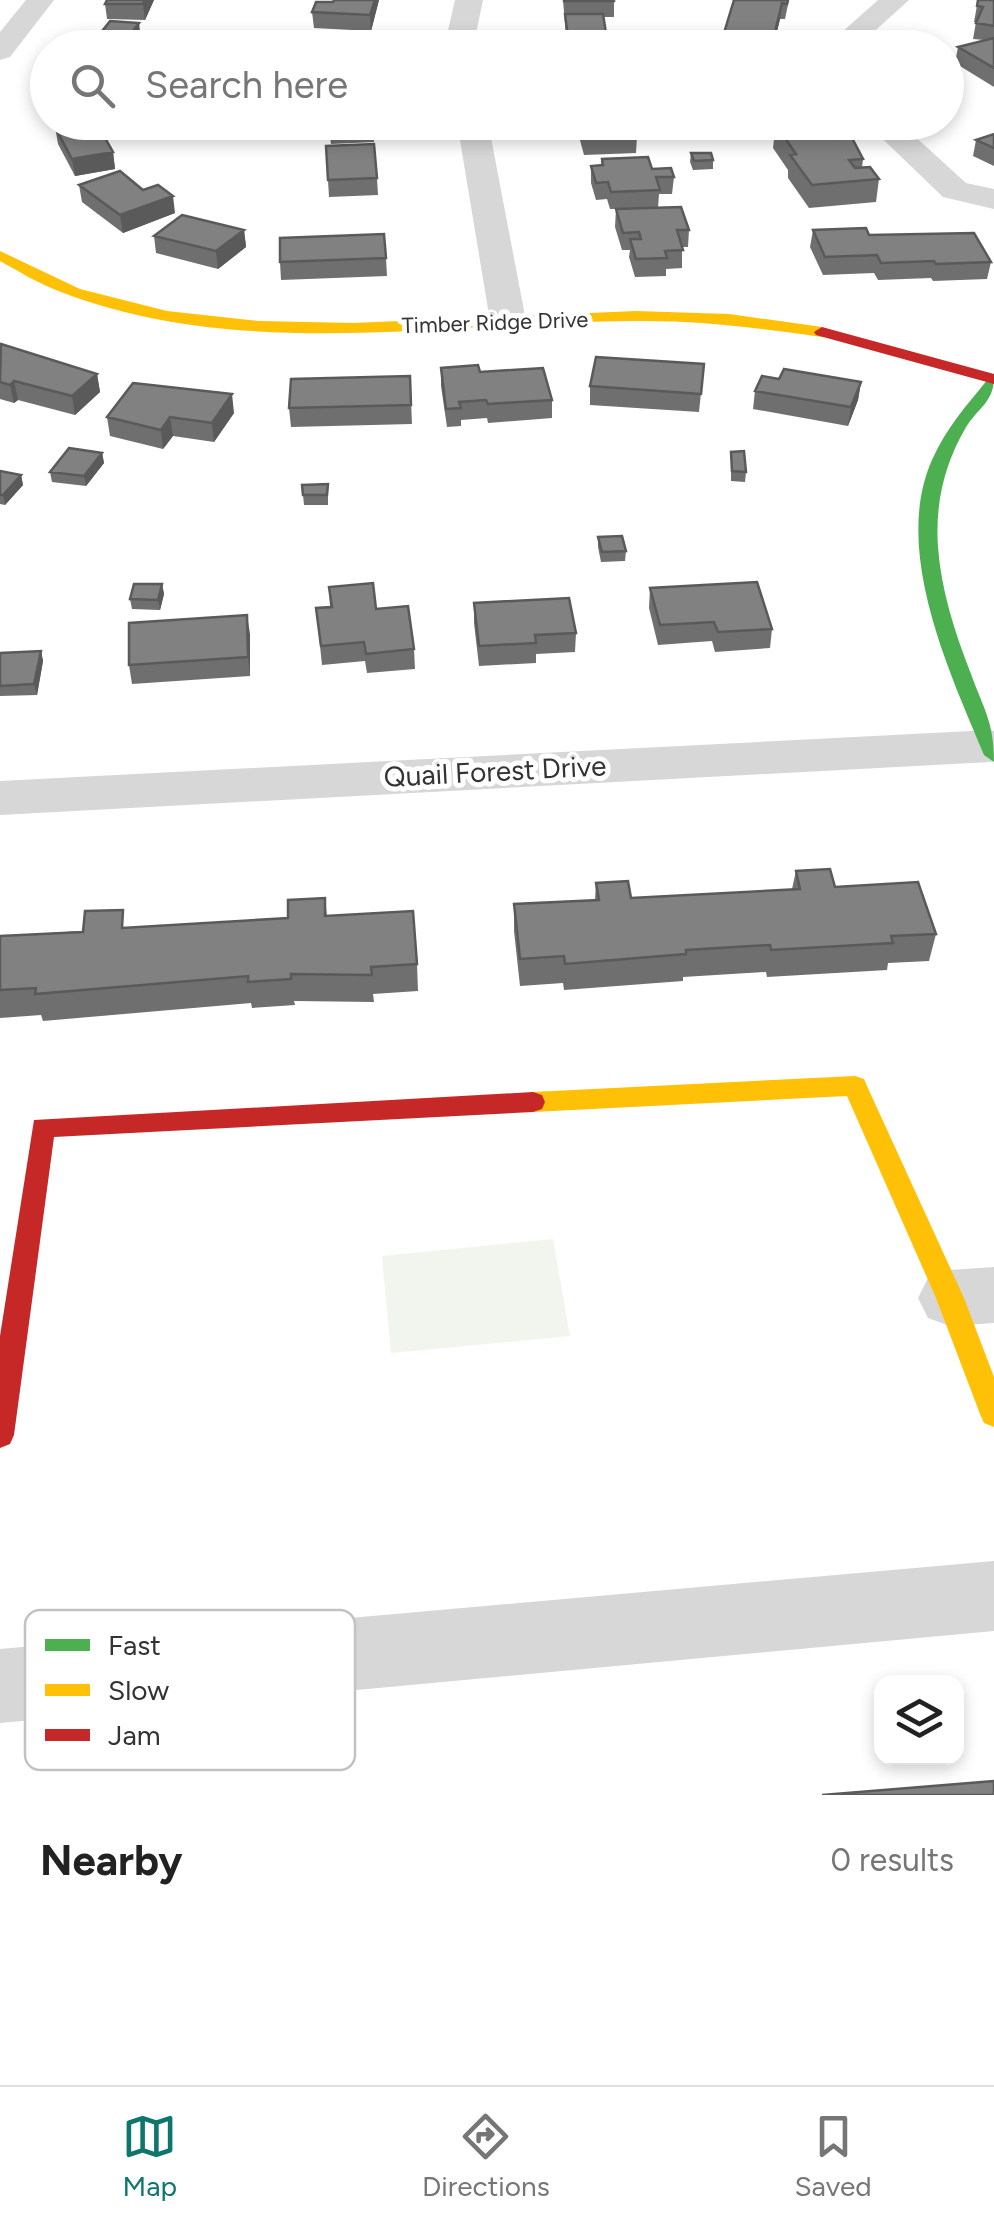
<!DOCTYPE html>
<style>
body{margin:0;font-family:Figtree,sans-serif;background:#f6f6f6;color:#222}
.controls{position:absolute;right:30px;bottom:30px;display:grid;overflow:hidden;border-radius:20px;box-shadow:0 5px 15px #0003}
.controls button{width:90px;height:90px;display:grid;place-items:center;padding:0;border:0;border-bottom:2px solid #e0e0e0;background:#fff;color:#222;font:50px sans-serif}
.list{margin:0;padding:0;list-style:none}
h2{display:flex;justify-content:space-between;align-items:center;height:130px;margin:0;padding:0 40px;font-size:42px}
h2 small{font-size:32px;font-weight:400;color:#767676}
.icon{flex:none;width:55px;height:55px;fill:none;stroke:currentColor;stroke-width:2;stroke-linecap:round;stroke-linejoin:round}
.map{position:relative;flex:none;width:994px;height:1795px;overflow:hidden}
.search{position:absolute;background:#fff;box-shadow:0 5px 15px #0003;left:30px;right:30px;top:30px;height:110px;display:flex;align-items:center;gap:25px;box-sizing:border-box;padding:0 35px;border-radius:55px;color:#767676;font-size:38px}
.sheet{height:290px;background:#fff}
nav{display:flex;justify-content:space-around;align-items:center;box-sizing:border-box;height:140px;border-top:2px solid #e0e0e0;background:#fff;font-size:28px;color:#767676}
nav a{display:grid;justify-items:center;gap:5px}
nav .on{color:#0f766e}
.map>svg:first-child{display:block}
.green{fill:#f1f5ed}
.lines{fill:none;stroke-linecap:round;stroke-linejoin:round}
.street{fill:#d7d7d7;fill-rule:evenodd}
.fast{fill:#4caf50;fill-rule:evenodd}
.slow{fill:#ffc107;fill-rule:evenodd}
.jam{fill:#c62828;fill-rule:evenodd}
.wall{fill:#6f6f6f}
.shaded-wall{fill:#5a5a5a}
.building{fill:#818181;stroke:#5a5a5a;stroke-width:2.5}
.labels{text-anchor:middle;stroke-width:10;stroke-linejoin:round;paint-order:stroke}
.far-street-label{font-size:22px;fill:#333;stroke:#fff}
.street-label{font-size:28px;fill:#333;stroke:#fff}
.key{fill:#fff;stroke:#c2c2c2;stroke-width:2.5}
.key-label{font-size:28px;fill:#333}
</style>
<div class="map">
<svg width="994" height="1795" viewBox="0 0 994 1795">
<rect width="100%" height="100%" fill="#fff"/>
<path class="green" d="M 553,1239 L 570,1336 L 391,1353 L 382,1256 Z"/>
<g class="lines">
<path class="street" d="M 26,0 L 54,0 L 10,57 L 0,60 L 0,32 Z
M 455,0 L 483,0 L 473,48 L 444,48 Z
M 878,0 L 909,0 L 856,48 L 824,48 Z
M 457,122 L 488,122 L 526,321 L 521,329 L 508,332 L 495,329 L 490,321 Z
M 865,122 L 899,122 L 966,183 L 994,189 L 994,209 L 943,197 Z
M 990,730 L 994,731 L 994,761 L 990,762 L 0,815 L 0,781 Z
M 994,1267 L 994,1323 L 950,1326 L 928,1318 L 918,1298 L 928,1278 L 950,1270 Z
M 994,1561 L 994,1631 L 0,1723 L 0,1649 Z"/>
<path class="fast" d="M 994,377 C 994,403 977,408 965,429 C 944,465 935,505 938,547 C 941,590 955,633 971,674 C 984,710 994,722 994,762 L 984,755 C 949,671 892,550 932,460 C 946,428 967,405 988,379 Z"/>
<path class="slow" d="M 0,251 L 80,289 L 167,311 L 259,321 L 353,323 L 636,311 L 729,314 L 822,327 L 830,332 L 822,337 C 759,328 697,320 633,321 C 445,322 242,362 61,292 C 39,284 20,272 0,261 Z
M 855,1076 L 864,1079 L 867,1086 L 964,1298 L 994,1377 L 994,1427 L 984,1423 L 980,1414 L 936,1298 L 847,1096 L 533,1112 L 524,1109 L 521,1102 L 524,1095 L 533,1092 Z"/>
<path class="jam" d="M 822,327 L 994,374 L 994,384 L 816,335 L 814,332 Z
M 533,1092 L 542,1095 L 545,1102 L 542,1109 L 533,1112 L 54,1137 L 14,1435 L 10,1444 L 0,1448 L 0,1336 L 34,1120 Z"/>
</g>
<path class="wall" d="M 154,0 L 145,20 L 107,19 L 105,4 Z
M 379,0 L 371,31 L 314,28 L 312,12 L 333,2 Z
M 563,0 L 614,0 L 614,17 L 604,17 L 608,48 L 567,48 Z
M 734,0 L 789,0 L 785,19 L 780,19 L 773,48 L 723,48 L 724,33 Z
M 978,0 L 994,0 L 994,87 L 955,63 L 958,47 L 984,40 L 973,39 L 976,22 L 974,22 Z
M 48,102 L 48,122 L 96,122 L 113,152 L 115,169 L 75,176 L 58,144 L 55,127 L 69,125 L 47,124 L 44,108 Z
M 328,122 L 373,122 L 374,142 L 331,144 Z
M 577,122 L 633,122 L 637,136 L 636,153 L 584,155 L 577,129 Z
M 769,122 L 852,122 L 850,138 L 863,159 L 862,168 L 879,179 L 876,202 L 809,208 L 788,178 L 788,170 L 773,148 L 775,130 Z
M 994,134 L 994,166 L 973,156 L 976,140 Z
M 326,146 L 377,178 L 378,195 L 329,197 Z
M 691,153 L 713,160 L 713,169 L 693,170 L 690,162 Z
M 602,159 L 652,169 L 674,177 L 672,194 L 659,194 L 658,208 L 689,230 L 688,247 L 682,247 L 682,268 L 666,269 L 666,276 L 635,277 L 629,257 L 630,250 L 622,250 L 615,227 L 616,209 L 652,208 L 610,209 L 607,199 L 596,200 L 591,183 L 591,166 L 601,165 Z
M 79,185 L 175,213 L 123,233 L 82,202 Z
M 244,230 L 246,247 L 218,269 L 156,253 L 154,236 Z
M 813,230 L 869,235 L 991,262 L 987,279 L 933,281 L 931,278 L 878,280 L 874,273 L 823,275 L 810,247 Z
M 386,258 L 387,276 L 281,280 L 280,262 Z
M 0,345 L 97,374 L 100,392 L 75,415 L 18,400 L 14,403 L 0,399 Z
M 704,364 L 699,412 L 590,405 L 590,386 Z
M 441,368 L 480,372 L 552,400 L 552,418 L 488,423 L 487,418 L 461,420 L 461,426 L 447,427 L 441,386 Z
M 410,376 L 412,424 L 291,427 L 289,408 Z
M 779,379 L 861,382 L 858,400 L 848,426 L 753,409 L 755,391 Z
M 234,413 L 214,442 L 173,436 L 163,449 L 110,436 L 107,417 Z
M 731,452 L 746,472 L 745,482 L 731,481 Z
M 102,453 L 104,463 L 86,486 L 52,482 L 50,472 Z
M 0,471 L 21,475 L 23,485 L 5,505 L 0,504 Z
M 328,484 L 328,505 L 304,505 L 302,485 Z
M 598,537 L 626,551 L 625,561 L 601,562 L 598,547 Z
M 162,584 L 164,594 L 160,610 L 132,609 L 130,599 Z
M 329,587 L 376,609 L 414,649 L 415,669 L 367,673 L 365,661 L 322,665 L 316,608 L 330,607 Z
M 650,588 L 772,629 L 770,648 L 715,652 L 712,641 L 658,645 L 649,608 Z
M 474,603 L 576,633 L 575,652 L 536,654 L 536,663 L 479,666 L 474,623 Z
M 250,634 L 250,676 L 132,684 L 129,665 Z
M 41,651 L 43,661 L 37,695 L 0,696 L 0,653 Z
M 796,871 L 835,887 L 936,934 L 929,961 L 888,963 L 887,970 L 767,977 L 766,972 L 683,977 L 683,981 L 564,990 L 563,983 L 520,986 L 514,931 L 514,904 L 595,900 L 596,883 L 631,898 L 792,889 Z
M 325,898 L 327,916 L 417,964 L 418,991 L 373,994 L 374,1002 L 294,1001 L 295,1005 L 252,1008 L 251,1003 L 43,1021 L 41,1015 L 0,1018 L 0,936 L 288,918 Z"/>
<path class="shaded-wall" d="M 145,0 L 154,0 L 145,20 L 143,4 Z
M 375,0 L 379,0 L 371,31 L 370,15 Z
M 782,3 L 780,19 L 773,48 L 774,36 Z
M 139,23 L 141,39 L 134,48 L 120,48 Z
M 839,122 L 852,122 L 849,143 L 844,143 L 846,130 Z
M 113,152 L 115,169 L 75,176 L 72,159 Z
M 173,196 L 175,213 L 123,233 L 120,215 Z
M 244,230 L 246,247 L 218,269 L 216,251 Z
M 97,374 L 100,392 L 75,415 L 72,396 Z
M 14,381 L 18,400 L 14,403 L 10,385 Z
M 861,382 L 858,400 L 848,426 L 851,407 Z
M 232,394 L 234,413 L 214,442 L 212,423 Z
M 170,417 L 173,436 L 163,449 L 161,430 Z
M 102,453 L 104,463 L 86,486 L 84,476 Z
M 21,475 L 23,485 L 5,505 L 3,495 Z
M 162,584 L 164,594 L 160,610 L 158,600 Z
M 247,615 L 250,634 L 250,676 L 248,657 Z
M 41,651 L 43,661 L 37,695 L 34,684 Z"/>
<path class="building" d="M 107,0 L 145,0 L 143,4 L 105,4 Z
M 334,0 L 375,0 L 370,15 L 312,12 L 316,2 L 333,2 Z
M 564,0 L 614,0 L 614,1 L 564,1 Z
M 734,0 L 788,0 L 787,4 L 782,3 L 774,36 L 724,33 Z
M 978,0 L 994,0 L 994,26 L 976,23 L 983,7 L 977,6 Z
M 565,14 L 603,14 L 608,46 L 569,46 Z
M 110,21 L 139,23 L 120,48 L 89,48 Z
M 365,33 L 367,48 L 321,48 L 320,35 Z
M 994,38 L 994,68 L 958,47 Z
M 85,122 L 96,122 L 113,152 L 72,159 L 55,127 Z
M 329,122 L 373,122 L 373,125 L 330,127 Z
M 580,122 L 633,122 L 637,136 L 584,138 Z
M 788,122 L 840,122 L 846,130 L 831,131 L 837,139 L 852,138 L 863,159 L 849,160 L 855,168 L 870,167 L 879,179 L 812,185 L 790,155 L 796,154 L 776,125 L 790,124 Z
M 994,134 L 994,148 L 976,140 Z
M 374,144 L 377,178 L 328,180 L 326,146 Z
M 691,153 L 711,153 L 713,160 L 694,161 Z
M 648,157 L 652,169 L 671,168 L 674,177 L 656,177 L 660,190 L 611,192 L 608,182 L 596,183 L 591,166 L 603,165 L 602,159 Z
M 120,171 L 143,190 L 158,185 L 173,196 L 120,215 L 79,185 Z
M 681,207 L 689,230 L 677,230 L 683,250 L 665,251 L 667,258 L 636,259 L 630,239 L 641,239 L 639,232 L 623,233 L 616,209 Z
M 182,215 L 244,230 L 216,251 L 154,236 Z
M 866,228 L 869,235 L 974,233 L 991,262 L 936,264 L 934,261 L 881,263 L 877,255 L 825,257 L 813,230 Z
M 384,234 L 386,258 L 280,262 L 280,238 Z
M 1,344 L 97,374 L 72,396 L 14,381 L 10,385 L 0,382 Z
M 596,357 L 704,364 L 701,394 L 590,386 Z
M 478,365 L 480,372 L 543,368 L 552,400 L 488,404 L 486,400 L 459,402 L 461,408 L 446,409 L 441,368 Z
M 784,369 L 861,382 L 851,407 L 755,391 L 762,376 L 779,379 Z
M 410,376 L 411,405 L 289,408 L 291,379 Z
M 133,383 L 232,394 L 212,423 L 170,417 L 161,430 L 107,417 Z
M 69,448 L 102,453 L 84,476 L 50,472 Z
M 744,451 L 746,472 L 732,471 L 731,452 Z
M 0,471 L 21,475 L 3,495 L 0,495 Z
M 328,484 L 327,495 L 303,495 L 302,485 Z
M 622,536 L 626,551 L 602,552 L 598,537 Z
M 757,582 L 772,629 L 718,632 L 714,622 L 660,625 L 650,588 Z
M 373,583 L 376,609 L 408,606 L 414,649 L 366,654 L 364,642 L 321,646 L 316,608 L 332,607 L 329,587 Z
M 134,584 L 162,584 L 158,600 L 130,599 Z
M 569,598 L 576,633 L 535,635 L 536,643 L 479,646 L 474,603 Z
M 247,615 L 248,657 L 129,665 L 129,623 Z
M 41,651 L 34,684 L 0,686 L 0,653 Z
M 830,869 L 835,887 L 918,882 L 936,934 L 891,936 L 893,943 L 771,950 L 770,945 L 686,950 L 686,954 L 565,964 L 564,956 L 520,959 L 514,904 L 599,900 L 596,883 L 628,881 L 631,898 L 800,889 L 796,871 Z
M 325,898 L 325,916 L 413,911 L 417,964 L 371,967 L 372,975 L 291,974 L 291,979 L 248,982 L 248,976 L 35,994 L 36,988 L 0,990 L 0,936 L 83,932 L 85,911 L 123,910 L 122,928 L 288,918 L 288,900 Z
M 994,1781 L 994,1795 L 822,1795 Z"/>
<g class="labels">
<g class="far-street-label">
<text transform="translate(495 322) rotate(-2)" y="8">Timber Ridge Drive</text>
</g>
<g class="street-label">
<text transform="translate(495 771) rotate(-3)" y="10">Quail Forest Drive</text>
</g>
</g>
<rect x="25" y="1610" width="330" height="160" rx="15" class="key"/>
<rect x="45" y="1639" width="45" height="12" fill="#4caf50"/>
<rect x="45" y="1684" width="45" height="12" fill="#ffc107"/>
<rect x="45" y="1729" width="45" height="12" fill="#c62828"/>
<g class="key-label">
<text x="108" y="1655">Fast</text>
<text x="108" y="1700">Slow</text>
<text x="108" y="1745">Jam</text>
</g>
</svg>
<div class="controls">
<button><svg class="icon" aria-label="layers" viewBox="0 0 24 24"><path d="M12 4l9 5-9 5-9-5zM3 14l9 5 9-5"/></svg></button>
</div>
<div class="search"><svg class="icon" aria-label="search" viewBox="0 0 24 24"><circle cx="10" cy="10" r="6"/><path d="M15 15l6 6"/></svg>Search here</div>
</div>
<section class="sheet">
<h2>Nearby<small>0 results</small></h2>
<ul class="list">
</ul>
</section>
<nav>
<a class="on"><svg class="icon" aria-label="map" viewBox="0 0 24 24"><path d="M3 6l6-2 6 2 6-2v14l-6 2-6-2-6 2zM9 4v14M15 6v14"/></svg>Map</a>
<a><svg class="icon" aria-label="directions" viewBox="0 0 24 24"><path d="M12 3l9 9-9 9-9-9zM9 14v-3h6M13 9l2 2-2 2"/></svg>Directions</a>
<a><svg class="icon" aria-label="saved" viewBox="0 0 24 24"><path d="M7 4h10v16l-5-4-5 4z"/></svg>Saved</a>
</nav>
